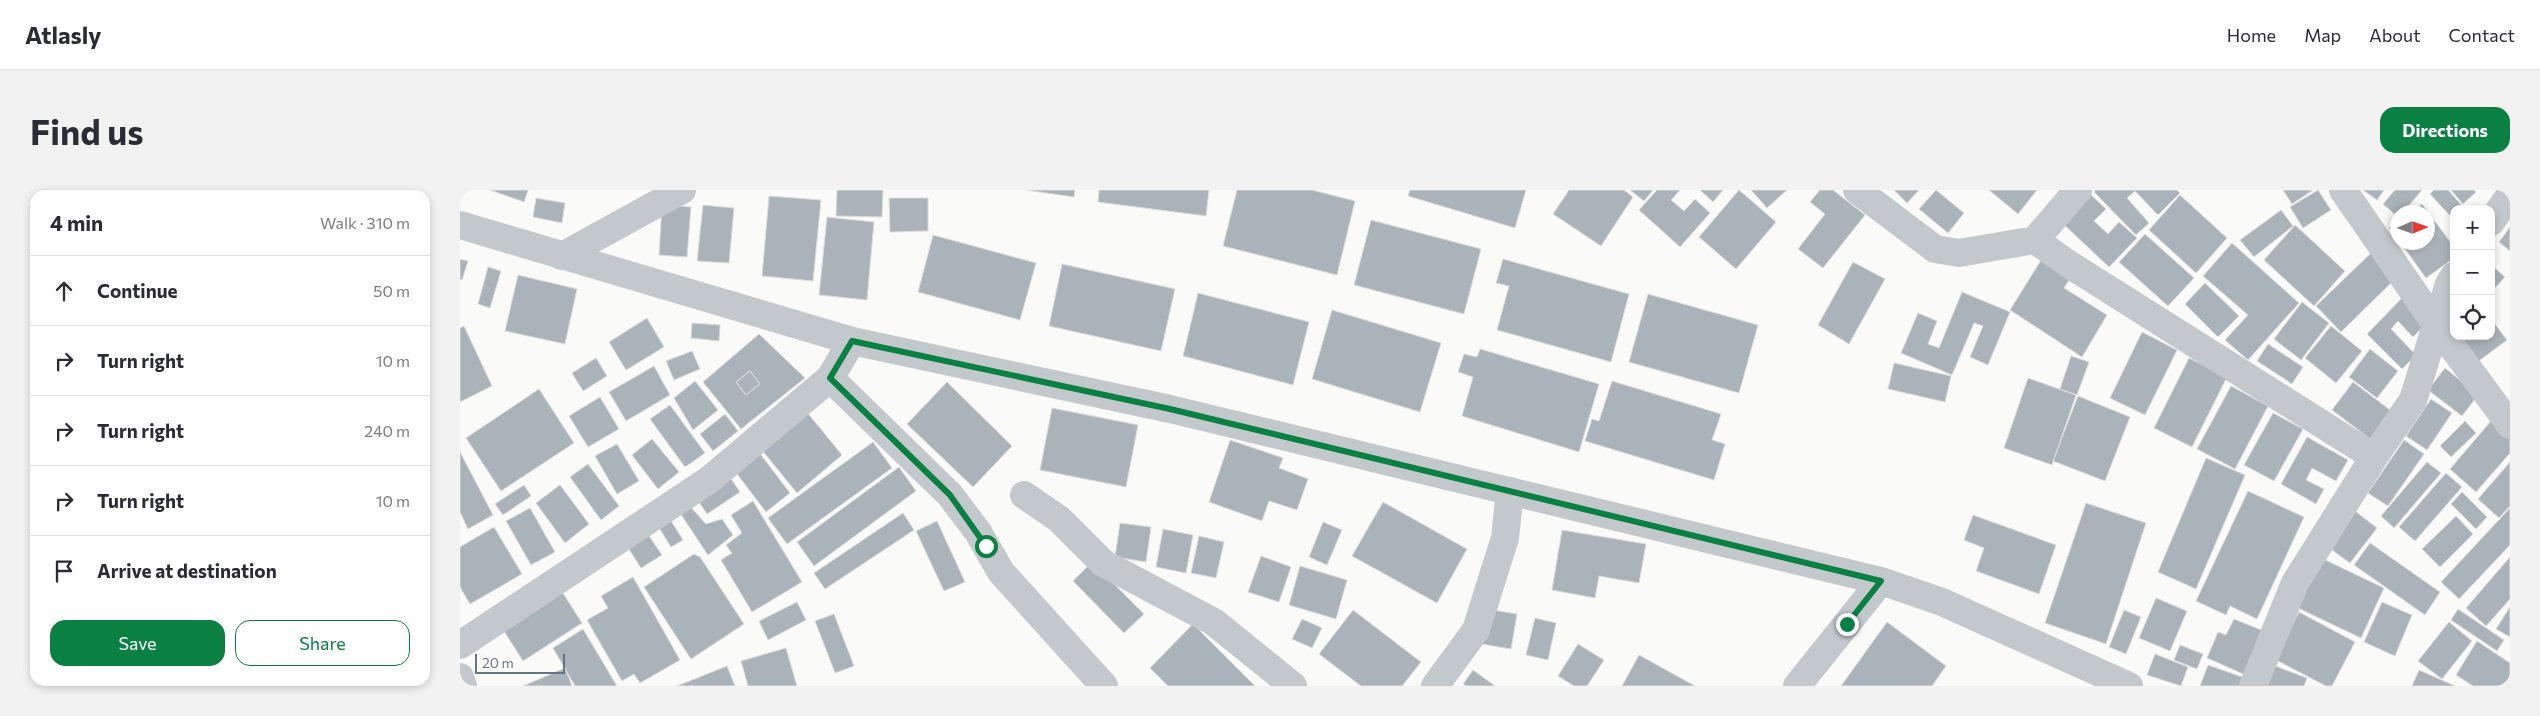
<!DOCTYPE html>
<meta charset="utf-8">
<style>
body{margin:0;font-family:Commissioner,sans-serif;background:#f2f2f3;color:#2b2b33}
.controls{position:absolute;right:15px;top:15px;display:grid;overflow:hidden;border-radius:10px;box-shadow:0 2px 8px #0003}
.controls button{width:45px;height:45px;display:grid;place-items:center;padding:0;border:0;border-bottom:1px solid #e1e1e2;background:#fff;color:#2b2b33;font:25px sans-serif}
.compass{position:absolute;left:1930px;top:15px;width:45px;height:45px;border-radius:50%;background:#fff;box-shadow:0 2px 8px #0003;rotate:88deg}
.scale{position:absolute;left:15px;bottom:12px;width:90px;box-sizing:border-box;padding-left:5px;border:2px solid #657683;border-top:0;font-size:14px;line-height:18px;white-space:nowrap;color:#657683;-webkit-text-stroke:4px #fff;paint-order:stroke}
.stop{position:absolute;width:15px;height:15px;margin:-11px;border:4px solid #0b8043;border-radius:50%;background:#fff}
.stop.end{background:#0b8043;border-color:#fff;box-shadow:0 1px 5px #0008}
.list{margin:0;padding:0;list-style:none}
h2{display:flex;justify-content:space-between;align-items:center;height:65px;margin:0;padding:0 20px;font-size:21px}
h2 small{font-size:16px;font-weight:400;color:#7c7c81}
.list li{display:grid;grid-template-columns:32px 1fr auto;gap:15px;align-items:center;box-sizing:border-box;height:70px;padding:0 20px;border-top:1px solid #e1e1e2}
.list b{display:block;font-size:19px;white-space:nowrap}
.list em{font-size:16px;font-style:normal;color:#7c7c81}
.actions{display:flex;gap:10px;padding:15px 20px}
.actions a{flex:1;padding:11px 0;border:1px solid #0b8043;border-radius:15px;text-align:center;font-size:18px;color:#0b8043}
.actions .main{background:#0b8043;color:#fff}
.icon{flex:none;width:28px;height:28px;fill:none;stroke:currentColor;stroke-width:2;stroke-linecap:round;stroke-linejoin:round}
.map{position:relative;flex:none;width:2050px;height:496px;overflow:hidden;border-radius:15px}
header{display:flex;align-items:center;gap:30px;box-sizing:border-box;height:70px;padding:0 25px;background:#fff;border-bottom:1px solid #e1e1e2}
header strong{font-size:24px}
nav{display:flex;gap:28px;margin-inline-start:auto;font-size:18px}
.intro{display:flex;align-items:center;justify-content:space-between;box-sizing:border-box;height:120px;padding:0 30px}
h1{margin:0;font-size:35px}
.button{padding:12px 22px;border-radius:15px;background:#0b8043;color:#fff;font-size:18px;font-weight:700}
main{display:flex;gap:30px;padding:0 30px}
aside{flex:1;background:#fff;border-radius:15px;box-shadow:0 2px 8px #0003}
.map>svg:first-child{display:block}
.building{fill:#aab3b9;stroke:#dcdcda;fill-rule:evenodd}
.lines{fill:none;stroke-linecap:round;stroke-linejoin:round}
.street{stroke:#c3c8cc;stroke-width:28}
.route{stroke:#0b8043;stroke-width:6}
</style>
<header>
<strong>Atlasly</strong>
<nav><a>Home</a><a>Map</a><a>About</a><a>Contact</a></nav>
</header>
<div class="intro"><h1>Find us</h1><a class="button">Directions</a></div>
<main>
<aside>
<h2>4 min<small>Walk · 310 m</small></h2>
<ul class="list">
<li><svg class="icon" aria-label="ahead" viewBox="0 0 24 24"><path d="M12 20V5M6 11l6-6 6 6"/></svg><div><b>Continue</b></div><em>50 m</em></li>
<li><svg class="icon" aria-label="right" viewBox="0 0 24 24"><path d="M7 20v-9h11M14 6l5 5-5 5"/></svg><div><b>Turn right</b></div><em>10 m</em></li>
<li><svg class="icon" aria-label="right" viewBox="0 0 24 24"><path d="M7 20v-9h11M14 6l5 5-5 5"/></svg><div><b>Turn right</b></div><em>240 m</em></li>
<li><svg class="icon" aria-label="right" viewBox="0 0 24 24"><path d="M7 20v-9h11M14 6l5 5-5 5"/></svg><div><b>Turn right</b></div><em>10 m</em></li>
<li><svg class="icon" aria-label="arrive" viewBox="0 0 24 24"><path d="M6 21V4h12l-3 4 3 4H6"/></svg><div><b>Arrive at destination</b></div></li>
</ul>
<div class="actions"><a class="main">Save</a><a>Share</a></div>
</aside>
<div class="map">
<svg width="2050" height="496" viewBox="0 0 2050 496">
<rect width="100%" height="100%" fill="#fafaf8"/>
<path class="building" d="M 30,0 L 68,0 L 64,12 Z
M 377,0 L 423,0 L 422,27 L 376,26 Z
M 566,0 L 615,0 L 614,7 Z
M 639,0 L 749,0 L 746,26 L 638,12 Z
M 777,0 L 852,0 L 895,11 L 877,85 L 763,56 Z
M 950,0 L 1066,0 L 1055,38 L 948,6 Z
M 1109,0 L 1164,0 L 1173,7 L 1141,56 L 1093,24 Z
M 1170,0 L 1193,0 L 1184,11 Z
M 1197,0 L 1220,0 L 1211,10 L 1224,21 L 1235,9 L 1250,23 L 1220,57 L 1179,20 Z
M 1240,0 L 1263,0 L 1253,12 Z
M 1279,0 L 1316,32 L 1276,79 L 1239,47 Z
M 1291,0 L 1327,0 L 1307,18 Z
M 1360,0 L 1373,0 L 1405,25 L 1363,78 L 1338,59 L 1365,24 L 1350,12 Z
M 1434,0 L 1459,0 L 1447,13 Z
M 1476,0 L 1504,23 L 1488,43 L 1459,19 Z
M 1529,0 L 1577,0 L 1558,24 Z
M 1636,0 L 1717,0 L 1720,3 L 1698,25 L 1675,1 L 1667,8 L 1689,33 L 1676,45 L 1634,2 Z
M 1823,0 L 1853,0 L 1832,14 Z
M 1858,0 L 1871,20 L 1843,38 L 1830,17 Z
M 1903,0 L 1924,0 L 1917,10 Z
M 1935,0 L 1962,0 L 1943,22 L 1938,22 L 1938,27 L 1923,14 Z
M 1974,0 L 1988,0 L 2005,19 L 1994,19 L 1994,30 L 1970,4 Z
M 1991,0 L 2014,0 L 2016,2 L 2003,14 Z
M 1627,1 L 1646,19 L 1634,31 L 1648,44 L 1659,32 L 1677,48 L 1649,77 L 1599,30 Z
M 1720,5 L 1767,48 L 1736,83 L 1689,40 Z
M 309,6 L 361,10 L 353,91 L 302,86 Z
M 76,8 L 105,13 L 102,33 L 73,27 Z
M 429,8 L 468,8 L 468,41 L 430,42 Z
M 1962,14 L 1994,57 L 1994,68 L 1966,88 L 1940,52 L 1968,52 L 1968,22 L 1950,22 Z
M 202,15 L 231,17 L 227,67 L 199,65 Z
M 243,15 L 274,18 L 269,73 L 237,71 Z
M 1821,20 L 1833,36 L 1794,67 L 1780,50 Z
M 367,27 L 414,32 L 407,110 L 359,105 Z
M 911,30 L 1021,59 L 1004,124 L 894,95 Z
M 1938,32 L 1938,49 L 1929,38 Z
M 1835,35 L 1885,81 L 1854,116 L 1804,70 Z
M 2050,37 L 2050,61 L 2039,52 Z
M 1685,44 L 1734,88 L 1708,116 L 1659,72 Z
M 473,45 L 576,73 L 560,130 L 458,102 Z
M 1772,53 L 1839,113 L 1788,170 L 1765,150 L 1788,125 L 1743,86 Z
M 1911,63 L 1936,88 L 1881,142 L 1856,116 Z
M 1583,67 L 1612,85 L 1604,98 L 1647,125 L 1622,167 L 1550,120 Z
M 0,69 L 8,71 L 2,90 L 0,89 Z
M 1043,69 L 1169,104 L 1151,172 L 1037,140 L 1049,96 L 1036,93 Z
M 1393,72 L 1425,89 L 1389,154 L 1358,135 Z
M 602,74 L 715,99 L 701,161 L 589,136 Z
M 2031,75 L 2045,87 L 2031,102 Z
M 28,77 L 41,81 L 30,118 L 18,114 Z
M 58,85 L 117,99 L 105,154 L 45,141 Z
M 1745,93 L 1779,126 L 1758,147 L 1725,114 Z
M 1502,102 L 1550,122 L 1528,175 L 1510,167 L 1523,136 L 1514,133 L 1492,185 L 1441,163 L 1458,123 L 1477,131 L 1468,154 L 1479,158 Z
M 738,103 L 849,132 L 833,195 L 723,166 Z
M 1188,104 L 1298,135 L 1279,203 L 1169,172 Z
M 1944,106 L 1969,131 L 1953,147 L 1938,131 L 1931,139 L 1956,165 L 1942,179 L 1907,144 Z
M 1842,112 L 1869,133 L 1841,170 L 1814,149 Z
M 872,120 L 981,153 L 960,222 L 852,189 Z
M 187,128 L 204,157 L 166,180 L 149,152 Z
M 2031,129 L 2047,150 L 2016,173 L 1995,146 L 2031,146 Z
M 232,133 L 260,135 L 259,151 L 231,148 Z
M 4,136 L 32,196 L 0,212 L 0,138 Z
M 1871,136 L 1902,161 L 1876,193 L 1845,168 Z
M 1682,142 L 1717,160 L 1685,225 L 1650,208 Z
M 299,144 L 345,188 L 281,239 L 243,192 ZM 290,181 L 300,194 L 286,205 L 276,192 Z
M 1808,154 L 1843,177 L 1832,194 L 1797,171 Z
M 1020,159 L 1139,194 L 1119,262 L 1002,226 L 1013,187 L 998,182 L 1004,164 L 1017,167 Z
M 1910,159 L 1938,181 L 1917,208 L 1889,187 Z
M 232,161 L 240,179 L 214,190 L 206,171 Z
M 1611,166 L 1629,172 L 1617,205 L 1600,199 Z
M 136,168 L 147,186 L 123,201 L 112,183 Z
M 1729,168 L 1767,187 L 1732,257 L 1694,238 Z
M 1434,173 L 1491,186 L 1485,212 L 1428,199 Z
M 194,176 L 210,205 L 166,231 L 149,202 Z
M 1985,178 L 2018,205 L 2002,226 L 1968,200 Z
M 290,181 L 300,194 L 286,205 L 276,192 Z
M 1568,188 L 1616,205 L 1592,275 L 1544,258 Z
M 235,191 L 258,220 L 233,240 L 214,208 Z
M 1152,191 L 1261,224 L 1252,250 L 1265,254 L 1254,290 L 1125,251 L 1132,229 L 1139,231 Z
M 487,192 L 552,256 L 513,297 L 447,234 Z
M 1893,192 L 1934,223 L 1913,251 L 1872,220 Z
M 1771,196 L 1808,216 L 1775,279 L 1737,259 Z
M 79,199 L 114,253 L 41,301 L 6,248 Z
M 1618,206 L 1670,227 L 1645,291 L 1593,271 Z
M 140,207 L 159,239 L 128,257 L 109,226 Z
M 1971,209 L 1992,223 L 1967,260 L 1946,246 Z
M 210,215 L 245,263 L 225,277 L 190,229 Z
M 592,218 L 678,235 L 666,297 L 580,280 Z
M 346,221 L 382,265 L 337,303 L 301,259 Z
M 1813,223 L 1843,239 L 1814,291 L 1784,275 Z
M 265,224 L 278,241 L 253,261 L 240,244 Z
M 2005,231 L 2016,243 L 1991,267 L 1980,256 Z
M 2031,231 L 2050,248 L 2050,263 L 2016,302 L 1990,279 Z
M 1847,247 L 1888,270 L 1876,291 L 1852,278 L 1846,290 L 1864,299 L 1856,314 L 1821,294 Z
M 192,249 L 219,282 L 198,299 L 172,265 Z
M 770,250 L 823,268 L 819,278 L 848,289 L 837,320 L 809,311 L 802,331 L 749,312 Z
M 1944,250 L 1964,264 L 1928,316 L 1908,303 Z
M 413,252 L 432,278 L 327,354 L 308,328 Z
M 157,254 L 179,291 L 157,304 L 135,266 Z
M 298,261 L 330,303 L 306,322 L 274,280 Z
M 0,262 L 33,325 L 8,339 L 0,322 Z
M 1746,268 L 1785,285 L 1736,399 L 1698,382 Z
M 1967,272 L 1981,283 L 1934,338 L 1921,326 Z
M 2050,272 L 2050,316 L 2039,328 L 2018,309 Z
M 128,274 L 159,316 L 141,330 L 110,287 Z
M 439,277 L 456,301 L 354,376 L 337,352 Z
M 1986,283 L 2002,297 L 1955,351 L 1939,337 Z
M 269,286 L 280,302 L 247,324 L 237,309 Z
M 64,295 L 71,306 L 43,325 L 35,314 Z
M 100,295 L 129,334 L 105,353 L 76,313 Z
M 1788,301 L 1844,327 L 1797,429 L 1770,416 L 1766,425 L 1736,411 Z
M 2002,302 L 2027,327 L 2016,339 L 1991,314 Z
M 293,311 L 342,392 L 292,422 L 261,370 L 272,363 L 266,355 L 282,343 L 271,325 Z
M 923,312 L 1007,359 L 977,413 L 892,366 Z
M 1626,313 L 1686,333 L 1646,454 L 1585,433 Z
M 228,314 L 246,334 L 262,329 L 273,345 L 248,365 L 218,320 Z
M 70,318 L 95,362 L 71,375 L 46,331 Z
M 2050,318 L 2050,355 L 1999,409 L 1981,392 Z
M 1895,321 L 1917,338 L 1890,373 L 1868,357 Z
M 443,323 L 454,340 L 365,399 L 354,383 Z
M 1513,325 L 1596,355 L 1579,404 L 1516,381 L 1524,358 L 1504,350 Z
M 1996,326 L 2013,344 L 1980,377 L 1962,359 Z
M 210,329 L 223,350 L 211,357 L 198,336 Z
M 477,331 L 505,392 L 484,401 L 456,341 Z
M 863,332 L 882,340 L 867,375 L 849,367 Z
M 660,333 L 691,337 L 686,372 L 655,367 Z
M 34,337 L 62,384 L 10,414 L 0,397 L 0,357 Z
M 703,339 L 733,345 L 726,383 L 696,377 Z
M 1102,340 L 1186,354 L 1179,393 L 1139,386 L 1135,408 L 1092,400 Z
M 187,343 L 202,365 L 181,378 L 167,356 Z
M 739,346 L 764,352 L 756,388 L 731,383 Z
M 1910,353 L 1980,402 L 1965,425 L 1894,375 Z
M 234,364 L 240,367 L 284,434 L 231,469 L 184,397 Z
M 801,366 L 831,377 L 819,412 L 788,402 Z
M 2050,367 L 2050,409 L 2026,436 L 2006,418 Z
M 1861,368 L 1924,398 L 1901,448 L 1838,418 Z
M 632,372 L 684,424 L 664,443 L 613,391 Z
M 840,376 L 887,390 L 876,429 L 829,415 Z
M 173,387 L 220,470 L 180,493 L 174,484 L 162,491 L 127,430 L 148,418 L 141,406 Z
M 101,400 L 122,433 L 63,471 L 42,438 Z
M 1696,408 L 1727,421 L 1710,461 L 1679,448 Z
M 337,412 L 346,430 L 308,450 L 299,431 Z
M 1922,412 L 1952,425 L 1935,466 L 1904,452 Z
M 2050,417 L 2050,447 L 2036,439 Z
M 1026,419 L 1057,424 L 1051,459 L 1021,454 Z
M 1998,419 L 2044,450 L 2037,461 L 1991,430 Z
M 893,420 L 961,472 L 942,496 L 901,496 L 859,464 Z
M 1664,420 L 1681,427 L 1666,464 L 1649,457 Z
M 1839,422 L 1895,452 L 1872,496 L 1866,496 L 1814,469 Z
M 374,424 L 394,476 L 375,483 L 355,431 Z
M 1075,428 L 1096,433 L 1088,470 L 1066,465 Z
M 842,429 L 862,438 L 852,458 L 832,449 Z
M 1774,429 L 1806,442 L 1788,486 L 1747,468 L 1758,442 L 1766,445 Z
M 1427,432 L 1486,476 L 1472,496 L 1381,496 Z
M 1989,432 L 2012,451 L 1982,489 L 1958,471 Z
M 733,434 L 795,496 L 708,496 L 690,478 Z
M 123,439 L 157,496 L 115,496 L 93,458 Z
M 2017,451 L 2050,473 L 2050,496 L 2013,496 L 1996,485 Z
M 1118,454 L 1144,470 L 1127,496 L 1114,496 L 1098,486 Z
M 1720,455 L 1743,464 L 1737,479 L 1714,470 Z
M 326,458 L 337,496 L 288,496 L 281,471 Z
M 1695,464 L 1728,477 L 1721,496 L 1687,485 Z
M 1179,465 L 1235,496 L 1162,496 Z
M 1748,475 L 1785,488 L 1782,496 L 1740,496 Z
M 1813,475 L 1847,488 L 1844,496 L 1805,496 Z
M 267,476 L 275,496 L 217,496 Z
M 105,478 L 112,496 L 63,496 Z
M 1013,480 L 1035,496 L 1006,496 L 1003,494 Z
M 1959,480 L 1995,496 L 1952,496 Z"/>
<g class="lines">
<path class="street" d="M 1397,0 L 1475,59 L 1499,63 L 1575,50 L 1607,73 L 1914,267
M 1883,0 L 1977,136 L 2050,235
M 2031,32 L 2050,5
M 0,35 L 392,151 L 710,219 L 1421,391 L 1482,412 L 1669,496
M 1575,50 L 1618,0
M 102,66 L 222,0
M 370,188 L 490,305 L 518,342 L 541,382 L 644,496
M 564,305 L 599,329 L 643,373 L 754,432 L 833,496
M 0,455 L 249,290 L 370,188 L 392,151
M 0,487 L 3,496
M 975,496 L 1016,440 L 1045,348 L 1050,301
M 1337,496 L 1421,391
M 1793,496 L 1835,393 L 1914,267 L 1953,210 L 1989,94 L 1994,86"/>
</g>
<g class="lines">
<path class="route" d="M 526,356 L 490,305 L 370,188 L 392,151 L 710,219 L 1421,391 L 1387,434"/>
</g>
</svg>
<div class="controls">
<button>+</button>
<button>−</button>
<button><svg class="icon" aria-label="locate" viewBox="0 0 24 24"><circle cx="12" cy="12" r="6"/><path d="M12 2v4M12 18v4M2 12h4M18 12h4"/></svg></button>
</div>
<svg class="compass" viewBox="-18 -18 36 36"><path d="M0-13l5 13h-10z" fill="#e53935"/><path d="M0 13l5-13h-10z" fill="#7c7c81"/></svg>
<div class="scale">20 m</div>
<div class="stop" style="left:526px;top:356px"></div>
<div class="stop end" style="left:1387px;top:434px"></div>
</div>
</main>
